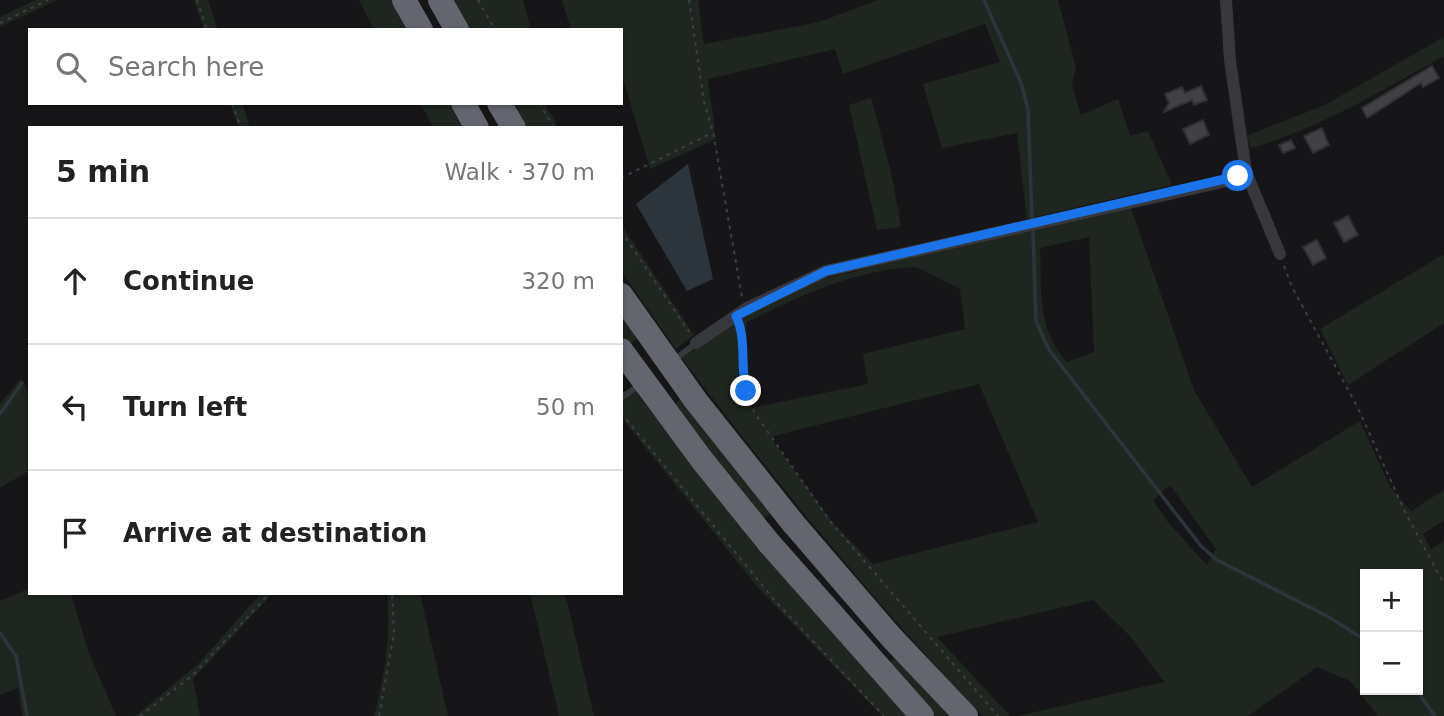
<!DOCTYPE html>
<meta charset="utf-8">
<style>
body{margin:0;font-family:"DejaVu Sans",sans-serif;background:#f6f6f6;color:#222}
.controls{position:absolute;right:21px;bottom:21px;display:grid;overflow:hidden;border-radius:0px;box-shadow:0 2px 5px #0004}
.controls button{width:63px;height:63px;display:grid;place-items:center;padding:0;border:0;border-bottom:2px solid #e0e0e0;background:#fff;color:#222;font:35px sans-serif}
.stop{position:absolute;width:21px;height:21px;margin:-16px;border:5px solid #1a73e8;border-radius:50%;background:#fff}
.stop.end{background:#1a73e8;border-color:#fff;box-shadow:0 2px 7px #0008}
.list{margin:0;padding:0;list-style:none}
h2{display:flex;justify-content:space-between;align-items:center;height:91px;margin:0;padding:0 28px;font-size:30px}
h2 small{font-size:23px;font-weight:400;color:#767676}
.list li{display:grid;grid-template-columns:46px 1fr auto;gap:21px;align-items:center;box-sizing:border-box;height:126px;padding:0 28px;border-top:2px solid #e0e0e0}
.list b{display:block;font-size:26px;white-space:nowrap}
.list em{font-size:23px;font-style:normal;color:#767676}
.icon{flex:none;width:38px;height:38px;fill:none;stroke:currentColor;stroke-width:2;stroke-linecap:round;stroke-linejoin:round}
.map{position:relative;flex:none;width:1444px;height:716px;overflow:hidden}
.search{position:absolute;background:#fff;box-shadow:0 2px 5px #0004;left:28px;top:28px;width:595px;height:77px;display:flex;align-items:center;gap:18px;box-sizing:border-box;padding:0 24px;border-radius:0px;color:#767676;font-size:26px}
.panel{position:absolute;background:#fff;box-shadow:0 2px 5px #0004;left:28px;top:126px;width:595px;height:469px;border-radius:0px}
.map>svg:first-child{display:block}
.green{fill:#1e261f;fill-rule:evenodd}
.water{fill:#2c353c}
.lines{fill:none;stroke-linecap:round;stroke-linejoin:round}
.stream{stroke:#2c353c;stroke-width:3.5}
.building{fill:#404145;stroke:#303034;stroke-width:2}
.path{stroke:#3d3f44;stroke-width:2;stroke-dasharray:3.5 5;stroke-linecap:butt}
.lane{stroke:#37383d;stroke-width:6}
.street{stroke:#37383d;stroke-width:12}
.highway{stroke:#63666e;stroke-width:24}
.highway-bridge{stroke:#63666e;stroke-width:24}
.route{stroke:#1a73e8;stroke-width:9}
</style>
<div class="map">
<svg width="1444" height="716" viewBox="0 0 1444 716">
<rect width="100%" height="100%" fill="#161618"/>
<path class="green" d="M 35,0 L 57,0 L 0,27 L 0,17 Z
M 194,0 L 208,0 L 218,30 L 204,30 Z
M 359,0 L 391,0 L 406,30 L 374,30 Z
M 454,0 L 523,0 L 531,30 L 471,30 Z
M 562,0 L 698,0 L 704,44 L 819,22 L 878,0 L 1058,0 L 1076,67 L 1072,85 L 1081,115 L 1118,99 L 1130,136 L 1148,131 L 1172,185 L 1027,219 L 1017,133 L 942,148 L 923,84 L 1000,62 L 985,24 L 843,74 L 835,49 L 708,79 L 716,139 L 650,169 L 621,72 L 621,30 L 571,30 Z
M 1444,37 L 1444,56 C 1381,91 1321,128 1251,148 L 1246,136 L 1325,105 Z
M 871,98 L 891,172 L 901,227 L 877,230 L 849,105 Z
M 230,103 L 242,103 L 250,128 L 239,128 Z
M 420,103 L 449,103 L 463,128 L 434,128 Z
M 513,103 L 544,103 L 559,128 L 528,128 Z
M 1131,208 L 1194,390 L 1252,487 L 1360,421 L 1391,489 L 1411,511 L 1444,490 L 1444,520 L 1423,534 L 1431,549 L 1444,541 L 1444,716 L 1378,716 L 1350,681 L 1317,667 L 1248,716 L 1018,716 L 1164,682 L 1129,635 L 1093,600 L 937,637 L 1010,716 L 983,716 C 874,602 776,482 681,357 L 749,311 L 819,280 L 1085,216 ZM 1089,237 L 1094,352 L 1067,362 C 1036,327 1042,292 1040,248 ZM 916,267 L 960,289 L 965,329 L 863,354 L 868,384 L 751,408 L 738,374 L 747,322 C 802,295 854,270 916,267 ZM 979,384 L 1038,522 L 873,564 L 833,523 L 770,437 ZM 1170,485 L 1216,549 L 1207,565 L 1167,521 L 1153,500 ZM 1365,574 L 1418,574 L 1418,690 L 1365,690 Z
M 621,224 L 694,335 L 676,349 L 621,271 Z
M 1444,254 L 1444,323 L 1348,385 L 1320,329 Z
M 621,306 L 641,335 L 628,346 L 621,336 Z
M 21,379 L 30,395 L 30,470 L 0,488 L 0,403 Z
M 635,391 C 721,503 811,611 906,716 L 882,716 L 759,589 L 621,417 L 621,400 Z
M 684,397 L 773,511 L 760,521 L 671,406 Z
M 30,588 L 30,593 L 71,593 L 88,651 L 116,716 L 22,716 L 18,688 L 0,695 L 0,601 Z
M 261,593 L 273,593 L 193,679 L 200,716 L 135,716 L 198,664 Z
M 387,593 L 420,593 L 448,716 L 374,716 C 385,675 391,636 387,593 Z
M 530,593 L 565,593 L 594,716 L 559,716 Z
M 898,655 L 956,716 L 933,716 L 886,665 Z"/>
<path class="water" d="M 688,164 L 713,279 L 687,291 L 636,204 Z"/>
<g class="lines">
<path class="stream" d="M 984,0 L 1021,83 L 1028,109 L 1032,218
M 1033,232 L 1036,321 L 1049,350 L 1201,546 L 1217,560 L 1327,616 L 1365,640
M 0,414 L 22,383
M 0,633 L 16,656 L 27,716
M 1416,690 L 1435,716"/>
</g>
<path class="building" d="M 1432,66 L 1439,78 L 1423,87 L 1421,83 L 1367,118 L 1362,108 Z
M 1201,86 L 1207,100 L 1194,105 L 1192,100 L 1164,112 L 1169,103 L 1165,94 L 1182,87 L 1185,93 Z
M 1203,120 L 1209,135 L 1190,144 L 1183,129 Z
M 1322,128 L 1329,145 L 1313,153 L 1304,136 Z
M 1291,140 L 1295,148 L 1283,153 L 1279,145 Z
M 1348,216 L 1358,235 L 1344,242 L 1334,223 Z
M 1317,240 L 1326,258 L 1313,265 L 1303,247 Z"/>
<g class="lines">
<path class="path" d="M 197,0 L 207,30
M 478,0 L 495,30
M 689,0 L 704,102 L 713,132 L 742,297
M 0,23 L 48,0
M 232,103 L 241,128
M 539,103 L 554,128
M 621,178 L 712,133
M 621,231 L 689,332
M 1284,266 L 1292,287 L 1358,408 L 1405,512 L 1444,584
M 741,326 L 742,375 L 754,412 L 830,521 L 998,716
M 621,413 L 776,602 L 884,716
M 140,716 L 193,675 L 270,593
M 379,716 L 394,633 L 392,593"/>
<path class="lane" d="M 673,361 L 696,343
M 621,398 L 638,386"/>
<path class="street" d="M 1246,172 L 1280,254
M 696,343 L 747,308 L 826,271 L 1227,181 L 1246,172 L 1230,60 L 1226,0"/>
<path class="highway" d="M 404,0 L 421,30
M 440,0 L 457,30
M 463,103 L 477,128
M 499,103 L 514,128
M 793,523 L 891,637 L 966,716
M 769,543 L 922,716"/>
<path class="highway-bridge" d="M 621,295 L 696,401 L 793,523
M 621,350 L 702,460 L 769,543"/>
</g>
<g class="lines">
<path class="route" d="M 746,391 C 740,365 747,339 736,316 L 826,271 L 1238,176"/>
</g>
</svg>
<div class="controls">
<button>+</button>
<button>−</button>
</div>
<div class="stop" style="left:1238px;top:176px"></div>
<div class="stop end" style="left:746px;top:391px"></div>
<div class="search"><svg class="icon" aria-label="search" viewBox="0 0 24 24"><circle cx="10" cy="10" r="6"/><path d="M15 15l6 6"/></svg>Search here</div>
<section class="panel">
<h2>5 min<small>Walk · 370 m</small></h2>
<ul class="list">
<li><svg class="icon" aria-label="ahead" viewBox="0 0 24 24"><path d="M12 20V5M6 11l6-6 6 6"/></svg><div><b>Continue</b></div><em>320 m</em></li>
<li><svg class="icon" aria-label="left" viewBox="0 0 24 24"><path d="M17 20v-9H6M10 6l-5 5 5 5"/></svg><div><b>Turn left</b></div><em>50 m</em></li>
<li><svg class="icon" aria-label="arrive" viewBox="0 0 24 24"><path d="M6 21V4h12l-3 4 3 4H6"/></svg><div><b>Arrive at destination</b></div></li>
</ul>
</section>
</div>
